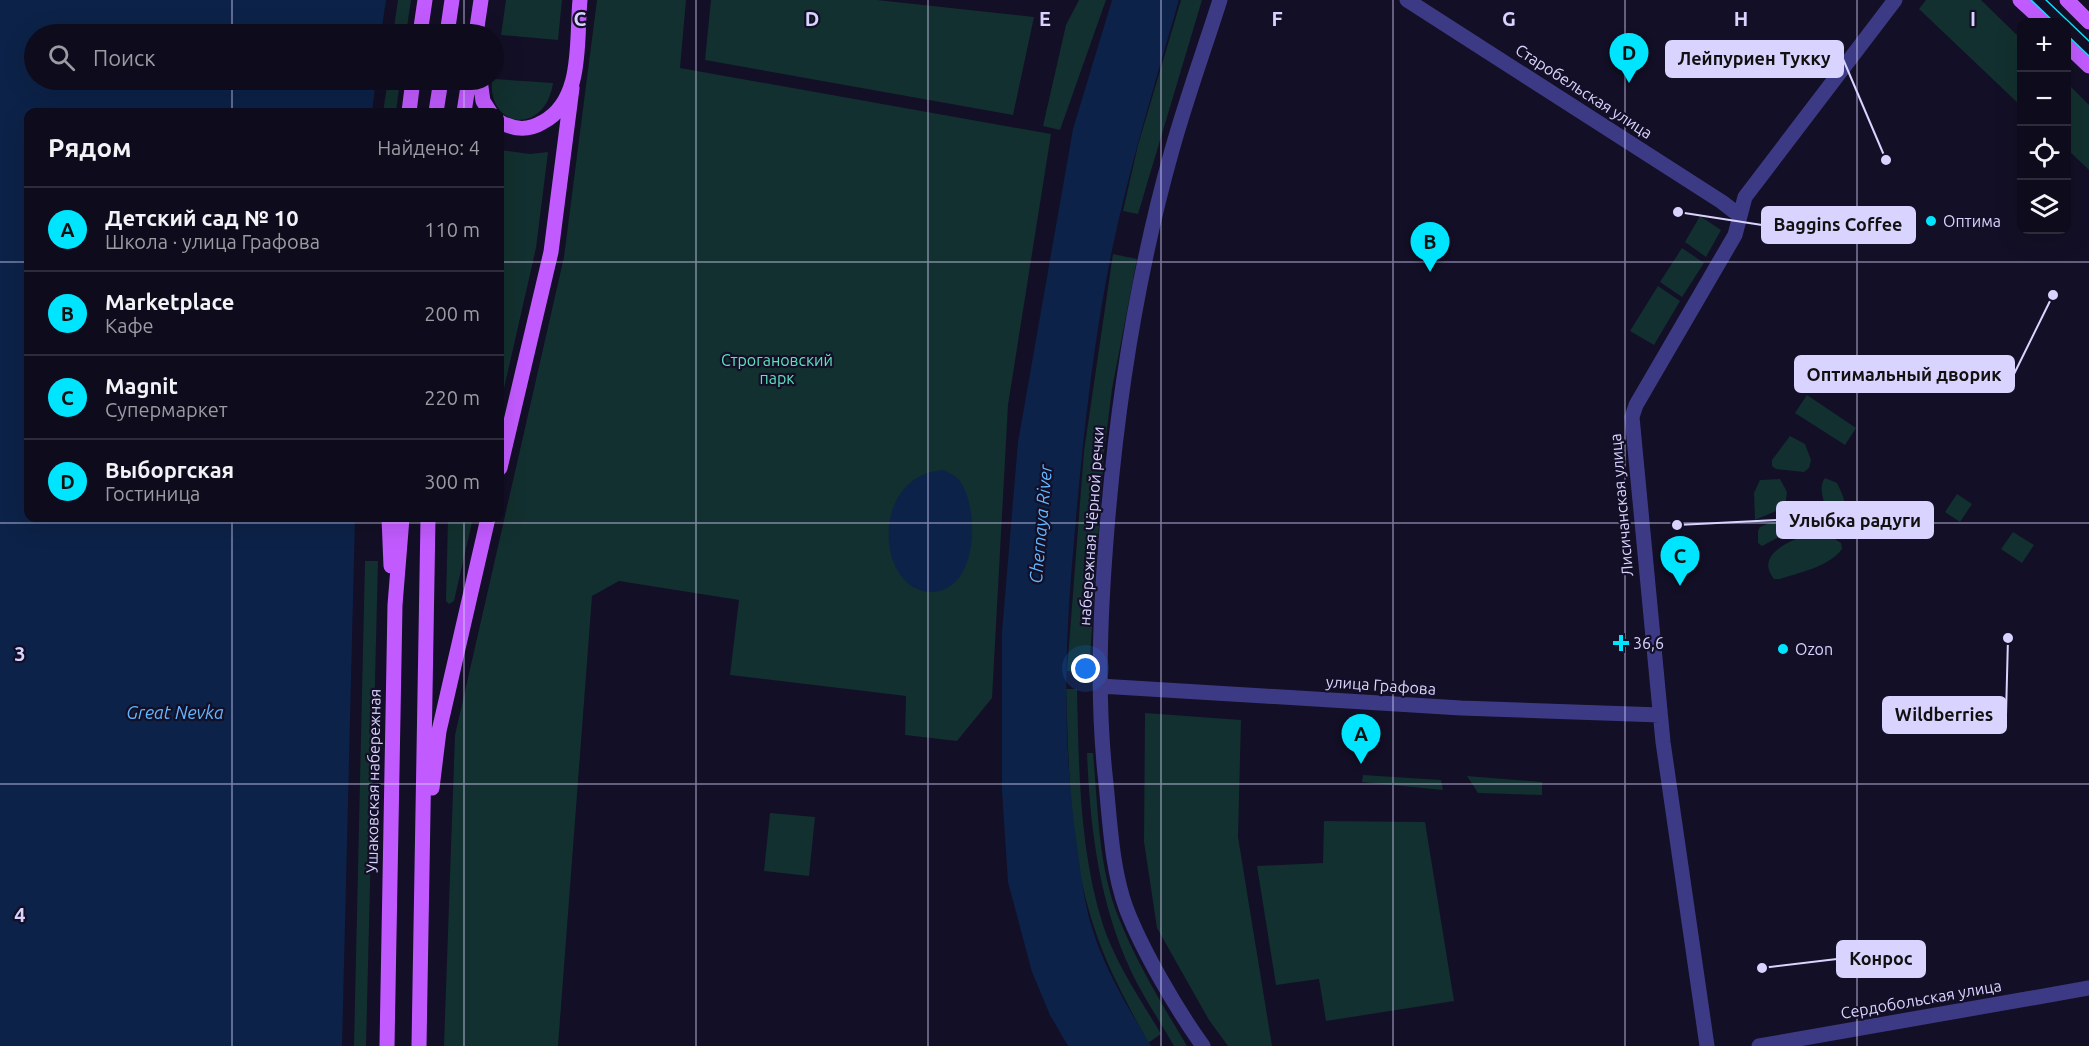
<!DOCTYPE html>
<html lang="ru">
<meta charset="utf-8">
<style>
body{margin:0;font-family:Ubuntu,sans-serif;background:#171425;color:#f1f3f6}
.controls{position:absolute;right:18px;top:18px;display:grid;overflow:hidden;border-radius:12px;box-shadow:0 6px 24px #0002}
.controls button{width:54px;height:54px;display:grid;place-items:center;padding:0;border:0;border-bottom:2px solid #2e2b3b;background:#0e0b1c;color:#f1f3f6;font:30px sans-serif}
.you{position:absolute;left:1086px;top:669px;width:21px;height:21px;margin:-15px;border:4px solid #fff;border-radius:50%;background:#1a73e8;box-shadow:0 0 0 9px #1a73e833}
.badge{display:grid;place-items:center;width:39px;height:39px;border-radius:50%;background:#00e5ff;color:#111;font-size:20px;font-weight:700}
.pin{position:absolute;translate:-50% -50px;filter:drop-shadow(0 2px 3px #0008)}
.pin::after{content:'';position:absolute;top:32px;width:21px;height:18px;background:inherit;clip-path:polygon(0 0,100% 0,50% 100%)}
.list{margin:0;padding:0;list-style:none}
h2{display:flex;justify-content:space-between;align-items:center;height:78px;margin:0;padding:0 24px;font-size:26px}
h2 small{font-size:20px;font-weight:400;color:#9b9ba3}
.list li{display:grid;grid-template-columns:39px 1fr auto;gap:18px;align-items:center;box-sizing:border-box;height:84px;padding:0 24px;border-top:2px solid #2e2b3b}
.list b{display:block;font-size:22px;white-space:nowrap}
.list p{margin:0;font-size:20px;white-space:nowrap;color:#9b9ba3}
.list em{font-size:20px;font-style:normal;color:#9b9ba3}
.icon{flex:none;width:33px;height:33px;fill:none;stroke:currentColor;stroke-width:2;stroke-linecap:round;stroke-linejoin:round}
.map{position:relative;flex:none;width:2089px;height:1046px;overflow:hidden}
.search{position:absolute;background:#0e0b1c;box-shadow:0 6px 24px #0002;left:24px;top:24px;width:480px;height:66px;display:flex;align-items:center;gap:15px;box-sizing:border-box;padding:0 21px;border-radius:33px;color:#9b9ba3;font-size:22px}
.panel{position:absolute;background:#0e0b1c;box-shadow:0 6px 24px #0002;left:24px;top:108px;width:480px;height:414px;border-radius:12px}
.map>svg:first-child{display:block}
.green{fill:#12302f}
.water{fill:#0c2248}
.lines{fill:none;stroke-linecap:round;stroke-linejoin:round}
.minor{stroke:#3d3a85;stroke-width:15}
.major{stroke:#c25bff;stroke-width:15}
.tram{stroke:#00e5ff;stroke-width:1.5}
.grid{fill:none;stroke:#d9d4ff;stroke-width:1.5;stroke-opacity:0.55}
.poi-dot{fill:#00e5ff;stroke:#130f26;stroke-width:2}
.labels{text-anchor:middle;stroke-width:4.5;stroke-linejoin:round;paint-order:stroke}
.street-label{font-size:16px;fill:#d9d4ff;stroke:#130f26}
.poi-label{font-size:16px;fill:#d9d4ff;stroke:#130f26;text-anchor:start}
.park-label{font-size:16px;fill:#5fe0c0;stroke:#130f26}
.water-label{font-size:18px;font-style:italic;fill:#62b6ff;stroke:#130f26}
.grid-label{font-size:20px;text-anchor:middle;font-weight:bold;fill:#d9d4ff;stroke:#130f26;stroke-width:4.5;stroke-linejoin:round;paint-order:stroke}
.leader{fill:none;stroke:#d9d4ff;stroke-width:2}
.callout-dot{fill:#d9d4ff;stroke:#130f26;stroke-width:2}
.callout{fill:#d9d4ff;stroke:#d9d4ff;stroke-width:2}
.callout-label{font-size:18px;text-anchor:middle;font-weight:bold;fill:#111}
</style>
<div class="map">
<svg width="2089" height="1046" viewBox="0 0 2089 1046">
<rect width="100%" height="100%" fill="#130f26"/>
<path class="green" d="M 398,0 L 411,0 L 406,34 L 393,34 Z
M 506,0 L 562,0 L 558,40 L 501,35 Z
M 597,0 L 686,0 L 680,68 L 1051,134 L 1008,405 L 992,698 L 957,741 L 905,735 L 906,696 L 730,675 L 739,600 L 619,581 L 592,596 L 558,1046 L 444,1046 L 455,735 L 564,257 Z
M 711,0 L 877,0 L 1034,17 L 1013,115 L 705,60 Z
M 1079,0 L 1106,0 L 1060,130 L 1043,126 L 1066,25 Z
M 1181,0 L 1202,0 L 1138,214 L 1123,211 L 1138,145 Z
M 1926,0 L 1981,0 L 2021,39 L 2021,106 L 1919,9 Z
M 388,80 L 400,80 L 396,112 L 383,112 Z
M 492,80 L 494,79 L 553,83 C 545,136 487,129 492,80 Z
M 2067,83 L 2089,105 L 2089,170 L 2067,149 Z
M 500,150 L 530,154 L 548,152 L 536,248 L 500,406 Z
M 1700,216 L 1721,230 L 1706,257 L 1685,242 Z
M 1682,248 L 1704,263 L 1682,297 L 1660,282 Z
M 1113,254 L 1137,259 L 1112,389 L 1104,453 L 1089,672 L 1067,671 L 1084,451 Z
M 1658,286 L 1680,301 L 1654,345 L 1630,331 Z
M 1807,395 L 1856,428 L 1845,445 L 1795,413 Z
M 1790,436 L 1805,444 L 1811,460 L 1809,468 L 1804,472 L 1776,469 L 1772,466 L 1772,460 Z
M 1825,478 L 1837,483 C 1843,495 1848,506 1844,520 L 1839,523 L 1834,522 C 1827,512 1816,488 1825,478 Z
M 1780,479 L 1787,492 L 1785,507 L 1755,520 L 1754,493 L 1760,480 Z
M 1957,494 L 1972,504 L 1960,522 L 1945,512 Z
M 1791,513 L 1796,517 L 1792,530 L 1762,546 L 1758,543 L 1758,531 L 1760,527 Z
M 448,518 L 473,518 L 454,601 L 449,604 L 446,601 Z
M 1824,532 L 1841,543 L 1842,549 C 1829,567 1800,572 1780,579 L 1774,579 C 1751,551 1803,534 1824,532 Z
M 2013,532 L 2034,545 L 2022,563 L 2001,549 Z
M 365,561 L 378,561 L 366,1046 L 354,1046 Z
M 1066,689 L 1077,689 C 1079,768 1079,849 1103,925 C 1116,964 1141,1000 1161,1034 L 1148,1043 C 1129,1006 1108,970 1095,930 C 1069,854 1069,769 1066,689 Z
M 1145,713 L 1241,720 L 1238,837 L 1272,1046 L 1228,1046 L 1209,1020 L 1157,928 L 1144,842 Z
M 1087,753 L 1093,753 C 1098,806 1098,866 1118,916 C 1136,962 1162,1004 1187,1046 L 1174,1046 C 1160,1021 1143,997 1131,971 C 1099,902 1090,828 1087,753 Z
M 1363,775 L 1441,780 L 1443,790 L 1362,782 Z
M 1467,776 L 1542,782 L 1542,795 L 1478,793 Z
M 770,813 L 815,817 L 809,876 L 764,871 Z
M 1324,821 L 1425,822 L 1454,1001 L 1326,1021 L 1319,979 L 1276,985 L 1257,866 L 1323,863 Z"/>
<path class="water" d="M 0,0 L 386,0 L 381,34 L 34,34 L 34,80 L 376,80 L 372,112 L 28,112 L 28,518 L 355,518 L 342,1046 L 0,1046 Z
M 1112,0 L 1179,0 C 1155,83 1130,165 1112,250 C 1090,358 1080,468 1071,577 C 1064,667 1064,756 1077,846 C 1081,874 1084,904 1093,931 C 1106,972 1129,1009 1151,1046 L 1068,1046 L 1050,1015 L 1032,972 L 1008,882 L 1002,791 L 1002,632 L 1018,442 L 1073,129 Z
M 944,470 C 949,473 955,475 959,480 C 981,508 978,594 930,592 C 875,589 870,474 944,470 Z"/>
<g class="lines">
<path class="minor" d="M 1407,0 L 1722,202 L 1740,216
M 1100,686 L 1461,708 L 1660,715
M 1203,1046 C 1177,1010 1142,950 1126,908 C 1111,866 1110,819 1105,774 C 1097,697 1100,619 1106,541 C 1116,409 1136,278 1172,150 C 1186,100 1204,50 1220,0
M 1707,1046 L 1663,742 L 1632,417 L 1636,405 L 1735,235 L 1745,197 L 1895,0
M 1759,1046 L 2089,988"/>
<path class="major" d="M 2020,0 L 2044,22
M 2067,0 L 2089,22
M 420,34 L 425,0
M 447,34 L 452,0
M 476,34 L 481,0
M 2066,44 L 2089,66
M 480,80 L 483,101 L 490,112
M 409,112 L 413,80
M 436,112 L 441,80
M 464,112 L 469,80
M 500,122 C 515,130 528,131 543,122 C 584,100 576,40 580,0
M 500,468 L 551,252 L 572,88
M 389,518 L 391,566
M 432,788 L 439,731 L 488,518
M 387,1046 L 395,605 L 402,518
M 419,1046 L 428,518"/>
<path class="tram" d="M 2031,0 L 2054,22
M 2046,0 L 2089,41
M 2066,34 L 2089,56"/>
</g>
<path class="grid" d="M 232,0 L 232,34M 464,0 L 464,34M 696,0 L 696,1046M 928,0 L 928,1046M 1161,0 L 1161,1046M 1393,0 L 1393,1046M 1625,0 L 1625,1046M 1857,0 L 1857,1046M 232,80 L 232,112M 464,80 L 464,112M 0,262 L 28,262M 500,262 L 2089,262M 232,518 L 232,1046M 464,518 L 464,1046M 0,523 L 2089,523M 0,784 L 2089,784"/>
<g class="poi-dot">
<circle cx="1931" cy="221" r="6"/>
<path d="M1618 634h6v6h6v6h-6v6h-6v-6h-6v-6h6z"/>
<circle cx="1783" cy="649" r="6"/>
</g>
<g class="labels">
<g class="street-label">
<text transform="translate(1584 91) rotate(33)" y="6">Старобельская улица</text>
<text transform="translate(1621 505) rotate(-95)" y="6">Лисичанская улица</text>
<text transform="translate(1091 526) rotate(-86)" y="6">набережная Чёрной речки</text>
<text transform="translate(1381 685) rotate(4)" y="6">улица Графова</text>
<text transform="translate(373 781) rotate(-89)" y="6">Ушаковская набережная</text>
<text transform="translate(1921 999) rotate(-10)" y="6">Сердобольская улица</text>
</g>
<g class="poi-label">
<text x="1943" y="227">Оптима</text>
<text x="1633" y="649">36,6</text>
<text x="1795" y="655">Ozon</text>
</g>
<g class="park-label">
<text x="777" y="366">Строгановский<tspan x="777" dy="18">парк</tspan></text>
</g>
<g class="water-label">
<text transform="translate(1041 524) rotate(-85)" y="6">Chernaya River</text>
<text x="175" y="719">Great Nevka</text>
</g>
</g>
<g class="grid-label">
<text x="580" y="26">C</text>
<text x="812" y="26">D</text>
<text x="1045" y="26">E</text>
<text x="1277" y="26">F</text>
<text x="1509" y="26">G</text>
<text x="1741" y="26">H</text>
<text x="1973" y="26">I</text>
<text x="20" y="661">3</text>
<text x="20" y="922">4</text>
</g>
<path class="leader" d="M1886 160L1843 59M1678 212L1762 225M2053 295L2014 374M1677 525L1777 520M2008 638L2006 715M1762 968L1837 959"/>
<g class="callout-dot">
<circle cx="1886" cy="160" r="6"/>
<circle cx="1678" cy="212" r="6"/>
<circle cx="2053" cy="295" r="6"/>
<circle cx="1677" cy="525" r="6"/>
<circle cx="2008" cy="638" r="6"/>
<circle cx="1762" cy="968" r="6"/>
</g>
<g class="callout">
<rect x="1666" y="41" width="177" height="36" rx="6"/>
<rect x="1762" y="207" width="153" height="36" rx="6"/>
<rect x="1795" y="356" width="219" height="36" rx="6"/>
<rect x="1777" y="502" width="156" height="36" rx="6"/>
<rect x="1883" y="697" width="123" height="36" rx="6"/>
<rect x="1837" y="941" width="88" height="36" rx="6"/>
</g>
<g class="callout-label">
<text x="1754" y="65">Лейпуриен Тукку</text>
<text x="1838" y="231">Baggins Coffee</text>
<text x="1904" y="381">Оптимальный дворик</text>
<text x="1855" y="527">Улыбка радуги</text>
<text x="1944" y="721">Wildberries</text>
<text x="1881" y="965">Конрос</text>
</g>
</svg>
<div class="controls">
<button>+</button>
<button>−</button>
<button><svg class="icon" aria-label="locate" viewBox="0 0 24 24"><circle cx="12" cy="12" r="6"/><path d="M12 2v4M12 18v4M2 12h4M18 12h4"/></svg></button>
<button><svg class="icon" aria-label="layers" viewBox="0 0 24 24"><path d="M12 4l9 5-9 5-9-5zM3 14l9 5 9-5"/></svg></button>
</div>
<div class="you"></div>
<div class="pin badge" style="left:1361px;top:764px">A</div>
<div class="pin badge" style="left:1430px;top:272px">B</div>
<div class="pin badge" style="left:1680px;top:586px">C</div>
<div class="pin badge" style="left:1629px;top:83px">D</div>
<div class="search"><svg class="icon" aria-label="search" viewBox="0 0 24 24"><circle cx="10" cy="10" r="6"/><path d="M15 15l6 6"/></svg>Поиск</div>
<section class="panel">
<h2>Рядом<small>Найдено: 4</small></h2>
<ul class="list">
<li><span class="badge">A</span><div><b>Детский сад № 10</b><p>Школа · улица Графова</p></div><em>110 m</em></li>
<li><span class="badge">B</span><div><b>Marketplace</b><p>Кафе</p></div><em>200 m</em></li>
<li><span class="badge">C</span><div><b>Magnit</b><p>Супермаркет</p></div><em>220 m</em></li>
<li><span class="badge">D</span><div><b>Выборгская</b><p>Гостиница</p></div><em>300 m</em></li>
</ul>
</section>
</div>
